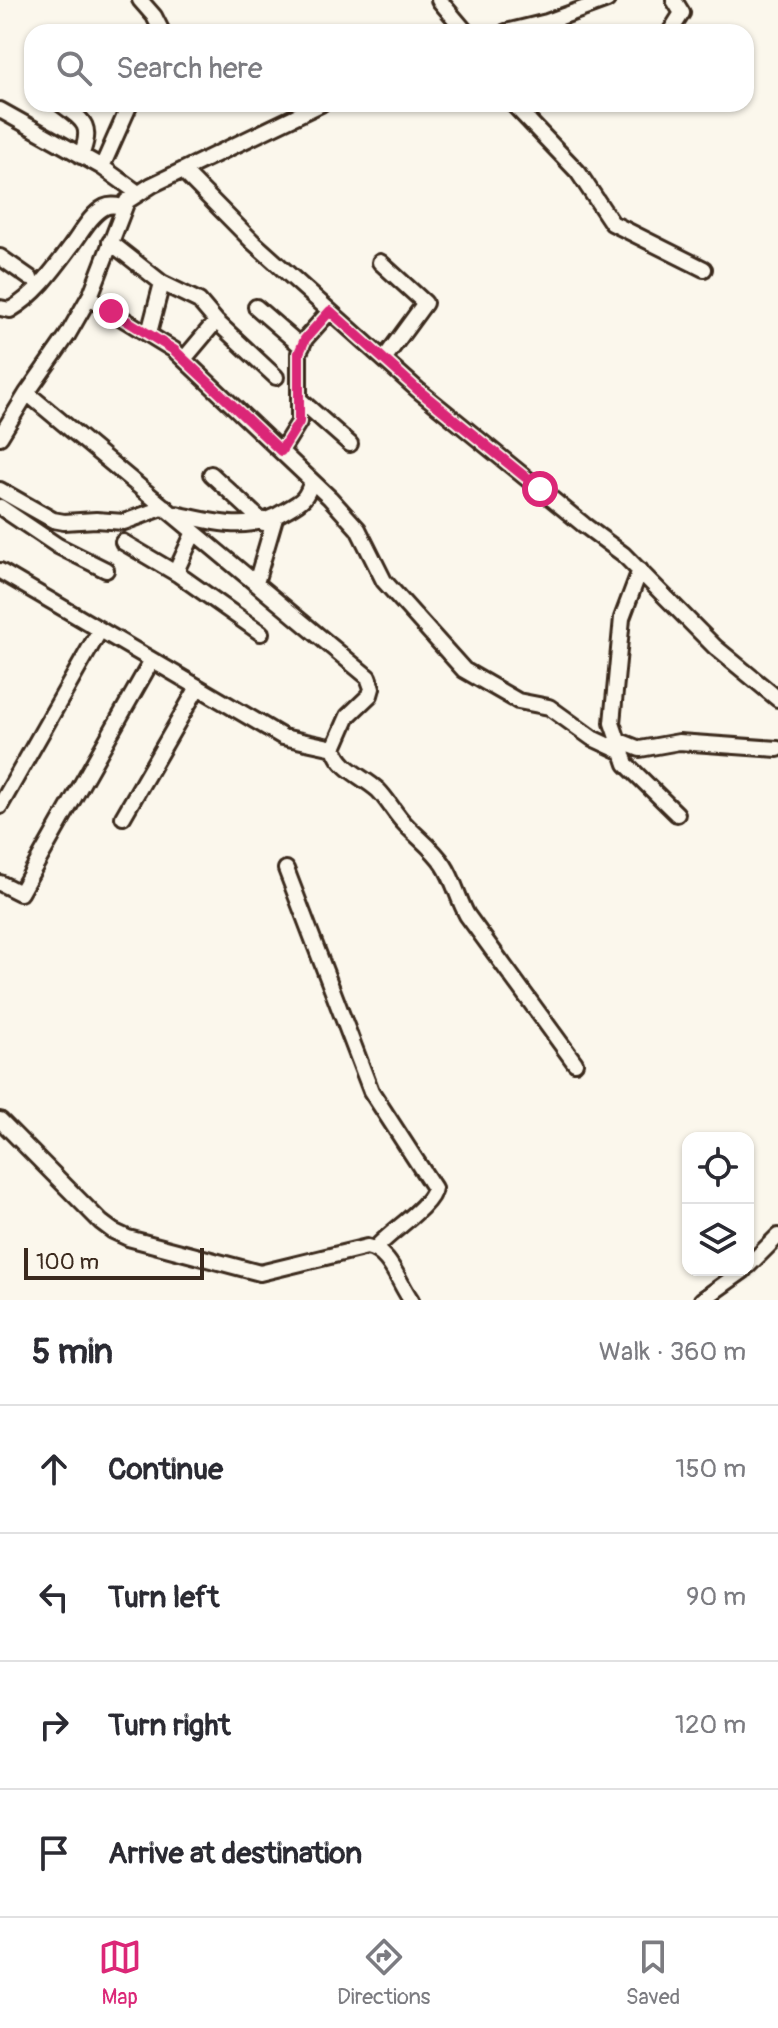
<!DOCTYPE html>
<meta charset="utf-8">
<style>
body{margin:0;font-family:Pangolin,sans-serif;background:#f2f2f3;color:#2b2b33}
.controls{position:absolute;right:24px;bottom:24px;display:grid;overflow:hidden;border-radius:16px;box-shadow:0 2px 6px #0004}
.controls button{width:72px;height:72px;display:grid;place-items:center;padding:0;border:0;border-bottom:2px solid #e1e1e2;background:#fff;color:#2b2b33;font:40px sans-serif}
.scale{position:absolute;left:24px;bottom:20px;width:180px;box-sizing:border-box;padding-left:8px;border:4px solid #3b2a1e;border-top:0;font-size:22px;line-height:28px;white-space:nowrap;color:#3b2a1e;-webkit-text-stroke:6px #fbf7ec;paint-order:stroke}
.stop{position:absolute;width:24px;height:24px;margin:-18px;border:6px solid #db2777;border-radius:50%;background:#fff}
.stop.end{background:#db2777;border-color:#fff;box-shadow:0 2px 8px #0008}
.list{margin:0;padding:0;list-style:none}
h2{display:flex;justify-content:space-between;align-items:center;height:104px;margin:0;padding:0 32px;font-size:34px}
h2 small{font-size:26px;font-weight:400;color:#7c7c81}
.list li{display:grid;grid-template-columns:52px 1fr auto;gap:24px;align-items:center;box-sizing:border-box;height:128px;padding:0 32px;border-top:2px solid #e1e1e2}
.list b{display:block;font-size:30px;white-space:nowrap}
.list em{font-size:26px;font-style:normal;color:#7c7c81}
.icon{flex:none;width:44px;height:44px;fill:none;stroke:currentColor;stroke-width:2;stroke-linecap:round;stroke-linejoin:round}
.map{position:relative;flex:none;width:778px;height:1300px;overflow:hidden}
.search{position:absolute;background:#fff;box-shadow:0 2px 6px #0004;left:24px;right:24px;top:24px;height:88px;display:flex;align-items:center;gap:20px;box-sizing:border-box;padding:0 28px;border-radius:24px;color:#7c7c81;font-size:30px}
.sheet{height:616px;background:#fff}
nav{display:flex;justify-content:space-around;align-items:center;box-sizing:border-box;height:112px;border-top:2px solid #e1e1e2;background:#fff;font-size:22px;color:#7c7c81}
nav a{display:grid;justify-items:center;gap:4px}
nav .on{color:#db2777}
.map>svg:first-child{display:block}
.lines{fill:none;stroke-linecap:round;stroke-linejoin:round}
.minor-casing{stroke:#3b2a1e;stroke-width:20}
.minor{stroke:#fbf7ec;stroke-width:14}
.route{stroke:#db2777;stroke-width:10}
</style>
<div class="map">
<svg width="778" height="1300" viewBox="0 0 778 1300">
<rect width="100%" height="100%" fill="#fbf7ec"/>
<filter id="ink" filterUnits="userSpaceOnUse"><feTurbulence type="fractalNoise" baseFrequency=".0125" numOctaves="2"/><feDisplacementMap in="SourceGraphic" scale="16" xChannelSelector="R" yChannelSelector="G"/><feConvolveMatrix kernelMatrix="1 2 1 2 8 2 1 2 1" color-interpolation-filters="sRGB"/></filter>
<g filter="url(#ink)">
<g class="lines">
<g class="minor-casing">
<path id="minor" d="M 140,0 L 154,16 L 162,32
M 439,0 L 466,32
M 506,32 L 547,22 L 607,0
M 670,32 L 682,13 L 674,0
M 61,104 C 86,122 92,126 81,156
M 513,104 L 578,172 L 612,223 L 704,269
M 0,110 L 102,167 L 138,193
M 102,167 L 130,104
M 183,171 L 254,243 L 418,390 L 584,525 L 623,554 L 715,647 L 778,699
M 110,242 L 162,283 L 199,301 L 216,321 L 276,377
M 0,257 L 30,278
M 380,262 L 425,303 L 384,359
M 89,298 L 174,350 L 330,498 L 358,529 L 384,581 L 464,670 L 518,701 L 549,707 L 592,738 L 620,751
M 256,307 L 302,347
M 0,308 L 10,310 C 36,295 55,268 72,245 C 81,233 91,214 105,207 C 111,204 118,206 124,207
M 149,333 L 162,283
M 184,359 L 216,321
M 27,393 L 368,677 L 372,688 L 370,695 L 348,716 L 334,748 C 341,770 361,775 378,790 C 388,800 395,814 405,824 C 418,838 433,848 444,865 C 454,880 458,899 467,915 L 575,1063
M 299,399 L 350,444
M 0,437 L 27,393 L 67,336 L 91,294 L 127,201 L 152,185 L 321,104
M 281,451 L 299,422 L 299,353 L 305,339 L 330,311
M 211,474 L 264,523
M 0,490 L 53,520 L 64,522 L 96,520 L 124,522 L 165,507
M 0,507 L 58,546 L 106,570
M 176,514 C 218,523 250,534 288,509 C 304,500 306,498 312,481
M 194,532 L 178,567 L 179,575 L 261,633
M 123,542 L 179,575
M 640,570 L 622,618 L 612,723 L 626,764 L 677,814
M 0,571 L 283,737 L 334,748
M 256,583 L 275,518
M 617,740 L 640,749 L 679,742 L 778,749
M 0,806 L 100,630
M 123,817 L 198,687
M 286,869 L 371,1091 L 434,1188 C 432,1206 389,1232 376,1248
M 0,883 L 20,893 L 152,660
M 0,1120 L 101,1222 L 113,1231 L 128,1238 L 260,1273 L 367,1247 C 390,1251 398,1282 411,1300
M 748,1266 L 778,1236
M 702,1300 L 744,1270"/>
</g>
<use href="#minor" class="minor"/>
</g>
</g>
<g class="lines" filter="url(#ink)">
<path class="route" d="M 111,311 L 174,350 L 281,451 L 299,422 L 299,353 L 305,339 L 330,311 L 418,390 L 540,489"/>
</g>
</svg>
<div class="controls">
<button><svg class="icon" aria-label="locate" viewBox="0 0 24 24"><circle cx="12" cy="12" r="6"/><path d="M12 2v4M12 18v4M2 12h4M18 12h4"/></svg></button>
<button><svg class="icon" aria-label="layers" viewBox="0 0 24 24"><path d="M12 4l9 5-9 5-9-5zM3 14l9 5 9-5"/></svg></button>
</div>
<div class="scale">100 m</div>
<div class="stop" style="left:540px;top:489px"></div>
<div class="stop end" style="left:111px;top:311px"></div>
<div class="search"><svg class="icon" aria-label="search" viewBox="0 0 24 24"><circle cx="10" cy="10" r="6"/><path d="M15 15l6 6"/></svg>Search here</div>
</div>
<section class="sheet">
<h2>5 min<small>Walk · 360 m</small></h2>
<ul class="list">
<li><svg class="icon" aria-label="ahead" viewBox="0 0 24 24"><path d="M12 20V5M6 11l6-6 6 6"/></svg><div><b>Continue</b></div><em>150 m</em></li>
<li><svg class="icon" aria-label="left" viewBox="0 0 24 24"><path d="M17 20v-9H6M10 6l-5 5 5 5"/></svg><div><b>Turn left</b></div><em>90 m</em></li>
<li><svg class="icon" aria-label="right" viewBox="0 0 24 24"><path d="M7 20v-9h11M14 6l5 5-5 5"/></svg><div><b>Turn right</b></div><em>120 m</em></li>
<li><svg class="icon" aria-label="arrive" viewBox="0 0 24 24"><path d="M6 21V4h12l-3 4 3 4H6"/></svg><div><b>Arrive at destination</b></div></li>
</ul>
</section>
<nav>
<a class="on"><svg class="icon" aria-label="map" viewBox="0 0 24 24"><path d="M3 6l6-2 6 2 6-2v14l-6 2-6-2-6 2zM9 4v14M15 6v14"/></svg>Map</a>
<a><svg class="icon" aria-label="directions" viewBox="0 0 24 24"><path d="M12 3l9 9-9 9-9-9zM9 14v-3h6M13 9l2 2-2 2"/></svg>Directions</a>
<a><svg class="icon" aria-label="saved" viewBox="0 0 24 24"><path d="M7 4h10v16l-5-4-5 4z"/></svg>Saved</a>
</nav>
